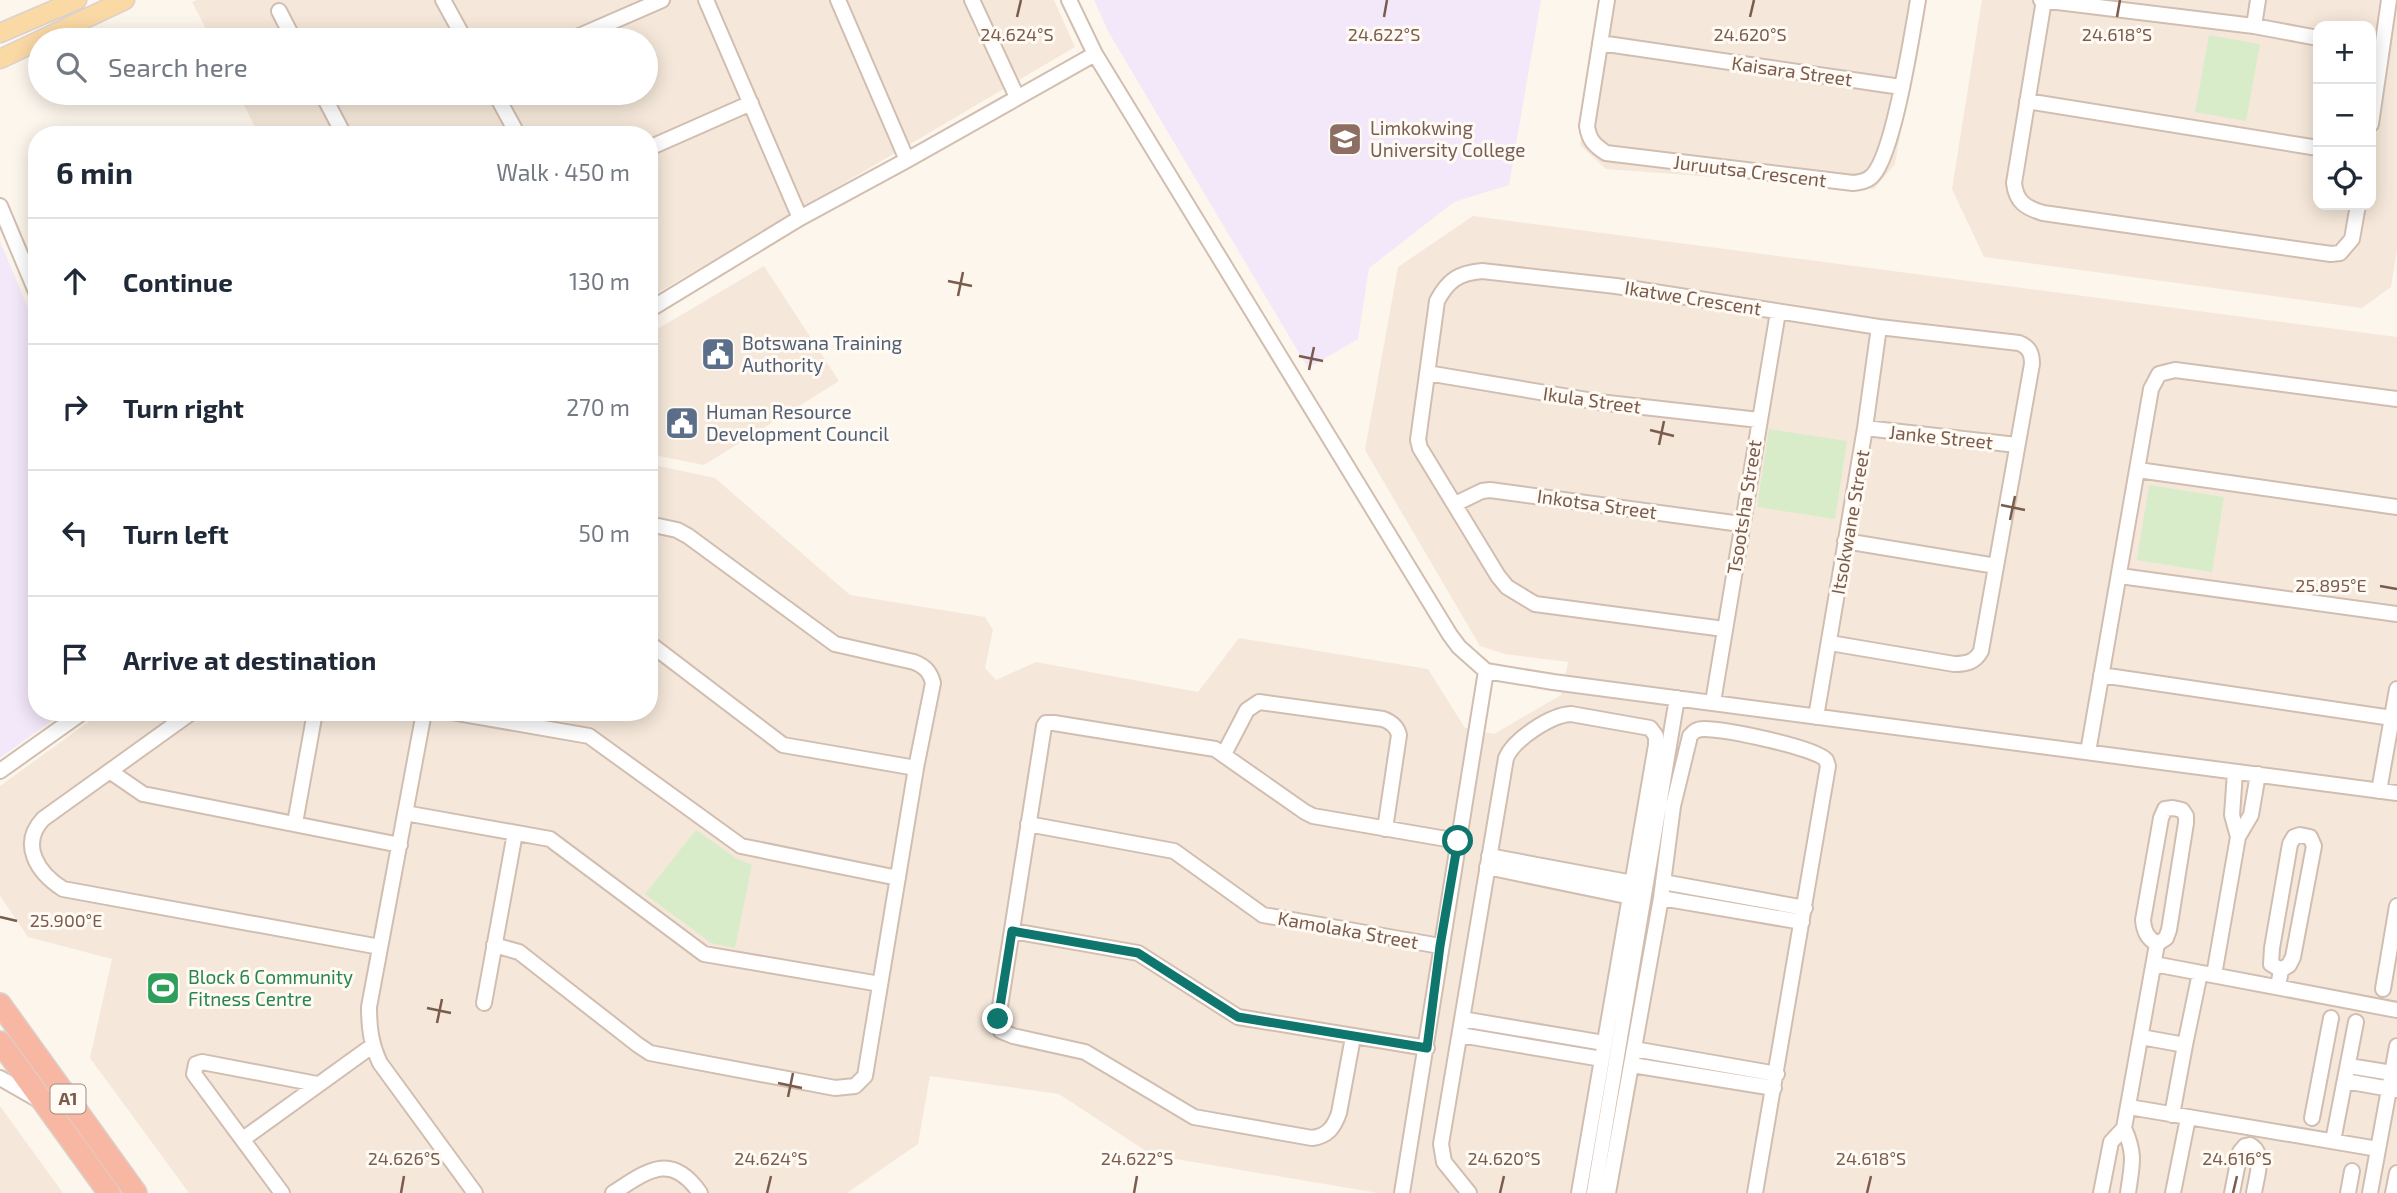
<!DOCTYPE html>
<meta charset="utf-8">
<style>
body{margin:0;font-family:"Exo 2",sans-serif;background:#f6f6f7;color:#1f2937}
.controls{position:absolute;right:21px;top:21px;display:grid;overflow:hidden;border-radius:14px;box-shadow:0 4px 18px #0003}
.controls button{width:63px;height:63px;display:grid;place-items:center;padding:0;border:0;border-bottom:2px solid #e0e1e3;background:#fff;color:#1f2937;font:35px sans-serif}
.stop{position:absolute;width:21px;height:21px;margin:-16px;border:5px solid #0f766e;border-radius:50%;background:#fff}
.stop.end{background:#0f766e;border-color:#fff;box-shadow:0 2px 7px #0008}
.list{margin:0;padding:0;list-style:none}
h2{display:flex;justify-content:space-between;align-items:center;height:91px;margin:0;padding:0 28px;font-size:30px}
h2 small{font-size:23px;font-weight:400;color:#747a83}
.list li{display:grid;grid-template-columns:46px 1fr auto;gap:21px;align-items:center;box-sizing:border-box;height:126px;padding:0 28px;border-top:2px solid #e0e1e3}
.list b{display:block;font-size:26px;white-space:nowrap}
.list em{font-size:23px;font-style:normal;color:#747a83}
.icon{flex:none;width:38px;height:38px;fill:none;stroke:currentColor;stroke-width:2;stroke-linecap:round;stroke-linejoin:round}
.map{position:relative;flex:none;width:2397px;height:1193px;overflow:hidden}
.search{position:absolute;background:#fff;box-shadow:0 4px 18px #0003;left:28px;top:28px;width:630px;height:77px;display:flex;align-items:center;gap:18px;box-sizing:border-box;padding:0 24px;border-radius:38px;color:#747a83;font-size:26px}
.panel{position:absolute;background:#fff;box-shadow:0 4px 18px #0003;left:28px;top:126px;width:630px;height:595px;border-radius:28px}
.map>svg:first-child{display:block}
.residential{fill:#f5e8da;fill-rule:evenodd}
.education{fill:#f3e8fa}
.green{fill:#d8ecc9}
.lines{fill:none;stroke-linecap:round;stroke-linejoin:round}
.minor-casing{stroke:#d1beb0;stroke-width:18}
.major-casing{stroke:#dad1cd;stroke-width:21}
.highway-casing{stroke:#dad1cd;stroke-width:24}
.minor{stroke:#fff;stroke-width:14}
.major{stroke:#fbd9a5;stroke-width:18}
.highway{stroke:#f7b7a3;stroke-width:21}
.route{stroke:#0f766e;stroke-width:9}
.ticks{fill:none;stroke:#7a5c4d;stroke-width:2.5}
.labels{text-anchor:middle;stroke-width:6;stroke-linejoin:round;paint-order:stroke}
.shield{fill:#fffaf3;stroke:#a28b7f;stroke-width:2}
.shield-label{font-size:18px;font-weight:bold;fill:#7a5c4d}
.street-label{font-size:19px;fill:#7a5c4d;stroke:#fffaf3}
.education-label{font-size:19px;fill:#785e54;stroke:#fffaf3;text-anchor:start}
.service-label{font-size:19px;fill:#4e5e75;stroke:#fffaf3;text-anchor:start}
.leisure-label{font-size:19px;fill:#27864d;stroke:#fffaf3;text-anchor:start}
.ticks-label{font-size:18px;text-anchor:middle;fill:#7a5c4d;stroke:#fffaf3;stroke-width:6;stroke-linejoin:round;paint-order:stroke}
</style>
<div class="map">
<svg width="2397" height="1193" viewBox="0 0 2397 1193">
<rect width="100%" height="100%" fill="#fdf6ec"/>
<path class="residential" d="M 197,0 L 1054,0 L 1075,47 L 649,298 L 649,135 L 259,135 L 238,93 L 646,93 L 646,40 L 212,40 L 192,2 Z
M 1603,0 L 1924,0 L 1895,164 L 1874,189 L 1606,169 L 1580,145 Z
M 1982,0 L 2397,0 L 2397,249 L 2391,287 L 2362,308 L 1984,257 L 1952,189 ZM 2318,26 L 2371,26 L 2371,205 L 2318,205 Z
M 1473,216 L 2397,337 L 2397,1193 L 1378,1193 L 1152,1155 L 1059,1094 L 930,1076 L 918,1144 L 847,1193 L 189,1193 L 90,1058 L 112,959 L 28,937 L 0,896 L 0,786 L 102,712 L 649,712 L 649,464 L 715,478 L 850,595 L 985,617 L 993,630 L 985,668 L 996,680 L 1036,662 L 1198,692 L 1239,638 L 1428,669 L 1465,728 L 1494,734 L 1561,695 L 1568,662 L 1505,654 L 1480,646 L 1365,450 L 1398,267 Z
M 764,266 L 839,381 L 704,465 L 649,454 L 649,334 Z
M 0,1106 L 63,1193 L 0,1193 Z"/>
<path class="education" d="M 1094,0 L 1541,0 L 1509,185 L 1454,202 L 1369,268 L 1358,339 L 1308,368 L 1109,33 Z
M 0,241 L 37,330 L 37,712 L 64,712 L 0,758 Z"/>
<path class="green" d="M 2209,35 L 2260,44 L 2246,121 L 2195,112 Z
M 1769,429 L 1847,441 L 1835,519 L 1757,507 Z
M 2149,485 L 2224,497 L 2212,572 L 2137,560 Z
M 696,830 L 736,858 L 752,865 L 735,948 L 711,943 L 645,894 Z"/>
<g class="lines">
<g class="minor-casing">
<path id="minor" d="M 443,0 L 465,40
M 706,0 L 800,218
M 838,0 L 907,160
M 972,0 L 1017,97
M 1069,0 L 1095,54 L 1450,635 L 1459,647 L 1486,671 L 1553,682 L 2397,793
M 1607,0 L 1587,126 C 1589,140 1594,145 1606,153 L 1853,183 C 1861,182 1868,181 1873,175 C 1894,152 1912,35 1918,0
M 2041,0 L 2254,26 L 2318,38
M 2044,0 L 2014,183 C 2016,202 2026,208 2043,213 L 2331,254 L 2340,253 L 2352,239 L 2358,205
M 279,11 L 294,40
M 2254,26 L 2258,0
M 570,40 L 662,0
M 1600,43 L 1901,87
M 322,93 L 344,135
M 495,93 L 518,135
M 2027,101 L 2318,148
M 2371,124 L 2389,0
M 649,148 L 751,103
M 0,206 L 37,294
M 649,310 L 800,218 L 907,160 L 1095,54
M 1427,373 L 1599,402 L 1759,420
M 1865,428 L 2017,445
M 2138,470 L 2397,507
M 1455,504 L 1482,491 L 1490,490 L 1741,524
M 1845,541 L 1996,566
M 2120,576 L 2397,614
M 1724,629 L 1535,604 L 1507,587 L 1498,576 L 1420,448 L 1418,440 L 1437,301 C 1448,280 1459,273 1482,271 L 1616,286 L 1879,327 L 2019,343 C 2029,347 2032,353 2032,364 L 1981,651 C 1975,662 1967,664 1954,664 L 1830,643
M 649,643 L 783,745 L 916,768
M 2101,675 L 2392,718
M 1713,702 L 1778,312
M 192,712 L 43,819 C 19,845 38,873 63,889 L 380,947
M 424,712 L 369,1007 C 369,1028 371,1044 380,1063 L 475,1193
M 451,712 L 589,736 L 741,846 L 898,878
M 1816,717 L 1865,428 L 1879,327
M 2088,752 L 2151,389 L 2159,374 L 2175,370 L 2397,399
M 1224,754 L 1247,710 L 1259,702 L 1383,719 C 1391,722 1397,726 1399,735 L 1385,829
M 0,771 L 83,712
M 111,772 L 143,794 L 400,845
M 2235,772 L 2232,815 L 2238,837
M 2379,791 L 2397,689
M 405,813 L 550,839 L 704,954 L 880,984
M 295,823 L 315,712
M 1028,824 L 1174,851 L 1263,915 L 1440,946
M 1489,856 L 1633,883
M 1487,867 L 1631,897
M 1663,882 L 1805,908
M 1661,898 L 1802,922
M 1012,931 L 1138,953 L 1238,1017 L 1427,1048
M 494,945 L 519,952 L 638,1045 L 650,1053 L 835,1088 L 855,1086 L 865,1076 L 916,768 L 933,683 C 930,671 924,666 914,662 L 835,644 L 688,536 L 677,530 L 649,524
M 2154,964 L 2397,1010
M 2214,975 L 2238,837 L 2251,815 L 2258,774
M 2278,987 L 2281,970 L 2289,965 L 2293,957 L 2314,846 L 2310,837 L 2300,835 L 2294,837 L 2290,844 L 2272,948 L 2271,964 L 2281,970
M 2383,989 L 2397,906
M 484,1003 L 515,833
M 1462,1019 L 1604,1043
M 1460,1035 L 1602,1059
M 1353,1037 L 1339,1113 C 1334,1127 1328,1136 1312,1138 L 1194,1117 L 1085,1052 L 1013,1036 L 1001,1031 L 998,1019 L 1044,726 L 1046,723 L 1054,723 L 1215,749 L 1305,812 L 1313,816 L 1458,841
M 2141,1037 L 2185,1045 L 2200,973
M 1634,1049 L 1777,1074
M 1632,1065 L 1774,1088
M 2349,1066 L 2392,1073
M 0,1078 L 35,1098
M 2345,1081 L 2396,1090
M 2129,1107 L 2378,1149
M 2172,1115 L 2185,1045
M 2312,1118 L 2331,1018
M 2124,1128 C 2136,1155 2132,1164 2128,1193
M 243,1139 L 372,1046
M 2333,1141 L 2356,1022
M 2250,1145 C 2266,1153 2256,1178 2254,1193
M 282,1193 L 194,1074 L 196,1064 L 202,1062 L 317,1084
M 613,1193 C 647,1171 671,1151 700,1193
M 1402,1193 L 1486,671
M 1469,1193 L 1444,1162 L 1441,1144 L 1506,758 C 1514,739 1551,715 1571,714 L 1650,728 L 1656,736 L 1656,745 L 1579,1193
M 1594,1193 L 1677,698
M 1608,1193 L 1661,898 L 1673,806 L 1690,736 C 1694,731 1697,729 1704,729 C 1724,729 1815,747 1826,760 L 1828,766 L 1755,1193
M 2101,1193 L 2111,1142 L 2124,1128 L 2157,944 L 2166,938 L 2169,930 L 2186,823 L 2186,816 L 2182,810 L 2173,808 L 2165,809 L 2161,818 L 2143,920 C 2144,931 2147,938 2157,944
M 2173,1193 L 2188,1118
M 2232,1193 L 2240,1152 L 2245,1146 L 2250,1145
M 2348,1193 L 2352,1171
M 2370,1193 L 2397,1046
M 2393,1193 L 2397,1173"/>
</g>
<g class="major-casing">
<path id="major" d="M 0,33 L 77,0
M 0,59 L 125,0"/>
</g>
<g class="highway-casing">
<path id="highway" d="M 0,1004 L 136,1193
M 0,1042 L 109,1193"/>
</g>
<use href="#minor" class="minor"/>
<use href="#major" class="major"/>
<use href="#highway" class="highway"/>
</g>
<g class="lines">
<path class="route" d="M 998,1019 L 1012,931 L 1138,953 L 1238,1017 L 1427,1048 L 1440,946 L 1458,841"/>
</g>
<path class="ticks" d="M 1017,17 L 1021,0M 1384,17 L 1387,0M 1750,17 L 1754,0M 2117,17 L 2120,0M 948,281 L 972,286M 958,296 L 963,272M 1299,356 L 1323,361M 1309,370 L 1314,347M 1650,430 L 1674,436M 1659,445 L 1664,421M 2001,505 L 2025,510M 2010,520 L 2015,496M 2380,586 L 2397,589M 0,917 L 17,921M 427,1008 L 451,1013M 437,1023 L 442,999M 778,1083 L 802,1088M 788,1097 L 793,1073M 401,1193 L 404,1176M 767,1193 L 771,1176M 1134,1193 L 1137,1176M 1500,1193 L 1504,1176M 1867,1193 L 1871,1176M 2233,1193 L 2237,1176"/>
<defs>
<g id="university-square" transform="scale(1.75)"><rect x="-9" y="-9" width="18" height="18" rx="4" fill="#8d6e63" stroke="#fffaf3"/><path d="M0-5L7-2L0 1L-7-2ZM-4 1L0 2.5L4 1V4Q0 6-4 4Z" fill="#fff"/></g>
<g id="civic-square" transform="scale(1.75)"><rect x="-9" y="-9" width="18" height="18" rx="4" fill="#5c6f8a" stroke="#fffaf3"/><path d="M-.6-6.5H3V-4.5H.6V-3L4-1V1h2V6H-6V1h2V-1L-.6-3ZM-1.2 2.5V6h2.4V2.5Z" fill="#fff"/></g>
<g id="stadium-square" transform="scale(1.75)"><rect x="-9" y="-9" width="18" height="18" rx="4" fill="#2e9e5b" stroke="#fffaf3"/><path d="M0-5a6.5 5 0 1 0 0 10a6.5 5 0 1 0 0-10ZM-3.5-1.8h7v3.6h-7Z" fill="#fff"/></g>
</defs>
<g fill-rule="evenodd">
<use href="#university-square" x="1345" y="139"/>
<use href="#civic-square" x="718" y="354"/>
<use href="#civic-square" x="682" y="423"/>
<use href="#stadium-square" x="163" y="988"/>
</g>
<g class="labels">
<rect class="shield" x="50.5" y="1084.5" width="35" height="29" rx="5"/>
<g class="shield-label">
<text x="68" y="1105">A1</text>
</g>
<g class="street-label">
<text transform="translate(1792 71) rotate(8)" y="7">Kaisara Street</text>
<text transform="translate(1750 171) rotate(7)" y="7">Juruutsa Crescent</text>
<text transform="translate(1693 298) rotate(9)" y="7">Ikatwe Crescent</text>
<text transform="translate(1592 400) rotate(8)" y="7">Ikula Street</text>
<text transform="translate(1941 437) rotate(6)" y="7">Janke Street</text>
<text transform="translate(1597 504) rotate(8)" y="7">Inkotsa Street</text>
<text transform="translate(1744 507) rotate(-81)" y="7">Tsootsha Street</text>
<text transform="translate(1850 522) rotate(-80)" y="7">Itsokwane Street</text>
<text transform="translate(1348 930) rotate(10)" y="7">Kamolaka Street</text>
</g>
<g class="education-label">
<text x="1370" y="135">Limkokwing<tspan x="1370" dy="22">University College</tspan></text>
</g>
<g class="service-label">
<text x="742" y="350">Botswana Training<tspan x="742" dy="22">Authority</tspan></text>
<text x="706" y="419">Human Resource<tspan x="706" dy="22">Development Council</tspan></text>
</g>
<g class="leisure-label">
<text x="188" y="984">Block 6 Community<tspan x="188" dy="22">Fitness Centre</tspan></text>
</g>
</g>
<g class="ticks-label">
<text x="1017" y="41">24.624°S</text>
<text x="1384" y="41">24.622°S</text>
<text x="1750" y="41">24.620°S</text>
<text x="2117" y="41">24.618°S</text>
<text x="2331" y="592">25.895°E</text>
<text x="66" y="927">25.900°E</text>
<text x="404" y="1165">24.626°S</text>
<text x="771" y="1165">24.624°S</text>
<text x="1137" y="1165">24.622°S</text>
<text x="1504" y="1165">24.620°S</text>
<text x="1871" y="1165">24.618°S</text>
<text x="2237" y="1165">24.616°S</text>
</g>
</svg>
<div class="controls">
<button>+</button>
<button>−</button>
<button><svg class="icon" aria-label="locate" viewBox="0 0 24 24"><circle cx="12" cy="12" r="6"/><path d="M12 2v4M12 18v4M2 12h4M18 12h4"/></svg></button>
</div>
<div class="stop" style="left:1458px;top:841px"></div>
<div class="stop end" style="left:998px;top:1019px"></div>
<div class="search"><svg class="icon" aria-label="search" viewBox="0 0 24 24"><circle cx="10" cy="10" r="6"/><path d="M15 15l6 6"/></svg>Search here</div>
<section class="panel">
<h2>6 min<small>Walk · 450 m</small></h2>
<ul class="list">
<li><svg class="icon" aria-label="ahead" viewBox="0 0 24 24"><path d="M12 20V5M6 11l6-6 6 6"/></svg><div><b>Continue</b></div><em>130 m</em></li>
<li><svg class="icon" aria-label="right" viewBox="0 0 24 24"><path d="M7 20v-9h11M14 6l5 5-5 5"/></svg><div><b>Turn right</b></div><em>270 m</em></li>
<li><svg class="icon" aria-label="left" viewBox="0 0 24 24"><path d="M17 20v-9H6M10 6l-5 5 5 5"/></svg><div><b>Turn left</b></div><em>50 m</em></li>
<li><svg class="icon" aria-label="arrive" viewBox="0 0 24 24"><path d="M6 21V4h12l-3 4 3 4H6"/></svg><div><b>Arrive at destination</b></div></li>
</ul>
</section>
</div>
